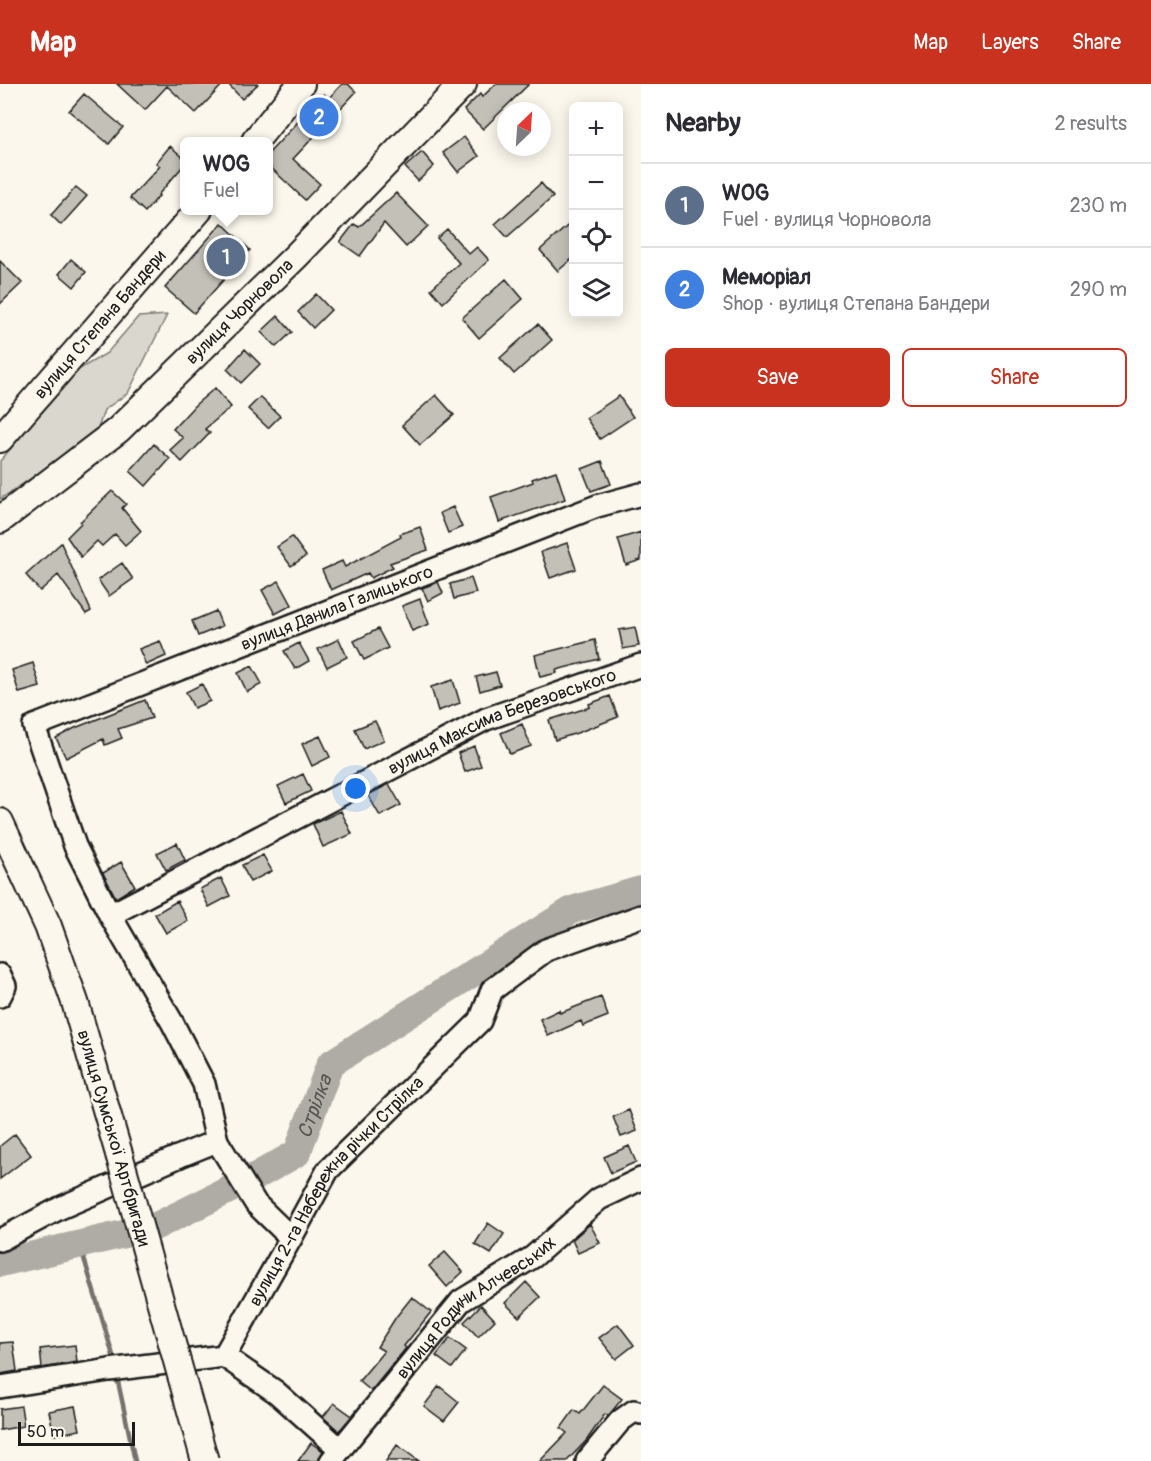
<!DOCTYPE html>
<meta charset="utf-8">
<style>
body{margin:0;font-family:Pangolin,sans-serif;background:#f7f7f7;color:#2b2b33}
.controls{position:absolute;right:18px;top:18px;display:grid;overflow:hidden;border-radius:9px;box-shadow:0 3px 15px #0003}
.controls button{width:54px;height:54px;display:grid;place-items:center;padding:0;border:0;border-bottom:2px solid #e1e1e2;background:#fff;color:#2b2b33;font:30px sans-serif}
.compass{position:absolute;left:497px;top:18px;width:54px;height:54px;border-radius:50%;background:#fff;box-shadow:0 3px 15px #0003;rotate:25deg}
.scale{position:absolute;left:18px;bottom:15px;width:117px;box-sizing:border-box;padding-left:6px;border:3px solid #1c1c1c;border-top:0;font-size:16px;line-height:21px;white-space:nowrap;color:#1c1c1c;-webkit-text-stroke:4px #fbf7ec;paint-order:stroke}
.you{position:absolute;left:356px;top:705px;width:21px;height:21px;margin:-15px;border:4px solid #fff;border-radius:50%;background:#1a73e8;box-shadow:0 0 0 9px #1a73e833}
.badge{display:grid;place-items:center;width:39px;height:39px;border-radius:50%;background:#c8321e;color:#fff;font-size:20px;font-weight:700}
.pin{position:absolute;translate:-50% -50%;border:3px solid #fff;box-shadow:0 2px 6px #0006}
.popup{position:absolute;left:180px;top:53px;width:93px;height:78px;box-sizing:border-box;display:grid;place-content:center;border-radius:9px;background:#fff;filter:drop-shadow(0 2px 4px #0005);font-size:20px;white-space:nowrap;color:#7c7c81}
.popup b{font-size:22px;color:#2b2b33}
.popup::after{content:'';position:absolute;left:50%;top:100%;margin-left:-12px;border:12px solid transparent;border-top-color:#fff}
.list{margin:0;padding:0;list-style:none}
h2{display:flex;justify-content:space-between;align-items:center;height:78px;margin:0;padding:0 24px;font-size:26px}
h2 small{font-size:20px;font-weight:400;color:#7c7c81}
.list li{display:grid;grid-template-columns:39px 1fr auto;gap:18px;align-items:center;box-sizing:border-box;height:84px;padding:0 24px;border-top:2px solid #e1e1e2}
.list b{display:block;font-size:22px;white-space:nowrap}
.list p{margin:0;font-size:20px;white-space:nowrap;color:#7c7c81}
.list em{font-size:20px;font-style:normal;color:#7c7c81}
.actions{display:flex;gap:12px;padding:18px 24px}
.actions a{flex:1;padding:14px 0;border:2px solid #c8321e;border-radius:9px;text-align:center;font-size:21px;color:#c8321e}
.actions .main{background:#c8321e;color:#fff}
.icon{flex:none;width:33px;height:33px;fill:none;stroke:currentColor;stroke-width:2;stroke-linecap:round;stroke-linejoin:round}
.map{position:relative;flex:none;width:641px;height:1377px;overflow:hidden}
header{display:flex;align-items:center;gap:36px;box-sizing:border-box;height:84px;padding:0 30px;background:#c8321e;color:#fff}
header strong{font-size:28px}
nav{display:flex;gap:33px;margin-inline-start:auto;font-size:21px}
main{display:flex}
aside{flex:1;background:#fff}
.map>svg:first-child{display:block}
.green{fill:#dad7ce;stroke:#7b7a75;stroke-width:1.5}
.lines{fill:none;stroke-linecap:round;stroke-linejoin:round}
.stream{stroke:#74726e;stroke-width:4.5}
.river{stroke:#afaca5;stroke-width:28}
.building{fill:#c3c0b8;stroke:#1c1c1c;stroke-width:1.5}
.minor-casing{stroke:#1c1c1c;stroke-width:26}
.major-casing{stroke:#1c1c1c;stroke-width:30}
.minor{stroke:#fbf7ec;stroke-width:21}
.major{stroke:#fbf7ec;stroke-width:26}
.major-bridge-casing{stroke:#1c1c1c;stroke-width:30;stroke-linecap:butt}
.major-bridge{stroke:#fbf7ec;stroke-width:26}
.labels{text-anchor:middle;stroke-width:5;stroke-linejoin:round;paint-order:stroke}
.street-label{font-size:18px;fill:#1c1c1c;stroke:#fbf7ec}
.water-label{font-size:20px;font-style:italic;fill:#575653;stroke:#fbf7ec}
</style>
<header>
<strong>Map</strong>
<nav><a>Map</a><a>Layers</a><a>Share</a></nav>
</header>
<main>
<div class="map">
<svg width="641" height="1377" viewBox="0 0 641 1377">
<rect width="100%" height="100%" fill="#fbf7ec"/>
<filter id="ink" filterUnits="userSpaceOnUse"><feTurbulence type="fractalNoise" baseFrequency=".0167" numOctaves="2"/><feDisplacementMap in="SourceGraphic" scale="12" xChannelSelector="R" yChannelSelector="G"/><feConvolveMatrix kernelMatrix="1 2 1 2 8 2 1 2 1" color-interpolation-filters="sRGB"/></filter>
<g filter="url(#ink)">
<path class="green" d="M 167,231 L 128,309 L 104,326 L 96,351 L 0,415 L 0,377 L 78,286 L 107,269 L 138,233 Z"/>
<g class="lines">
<path class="stream" d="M 80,1161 L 115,1278
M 117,1293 L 135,1377"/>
<path class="river" id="s1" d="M 0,1179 L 154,1143 L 251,1095 L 297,1069 L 330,980 L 572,826 L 641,806"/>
</g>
<path class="building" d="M 117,0 L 223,0 L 196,29 L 167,2 L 145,26 Z
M 228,0 L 258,0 L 242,15 Z
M 342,0 L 348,0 L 356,8 L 293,75 L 320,100 L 305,116 L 268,81 L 268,70 L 324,10 L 328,15 Z
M 496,0 L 529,0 L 483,45 L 464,26 L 480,10 L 482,13 Z
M 84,10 L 123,43 L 109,60 L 69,27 Z
M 464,53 L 479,72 L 458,88 L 443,69 Z
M 170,62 L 184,74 L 184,81 L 158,111 L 159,112 L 145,128 L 130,114 L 160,82 L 156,79 Z
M 422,68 L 434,82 L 418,97 L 405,83 Z
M 541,99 L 553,113 L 507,153 L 495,140 Z
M 76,103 L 87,112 L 61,141 L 51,131 Z
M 396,109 L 428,142 L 406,163 L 384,139 L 360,172 L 340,158 L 354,140 L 359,143 Z
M 573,137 L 573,174 L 558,187 L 540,166 Z
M 222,139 L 250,166 L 194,229 L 165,204 Z
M 447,145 L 469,170 L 477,163 L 489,176 L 443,219 L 431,205 L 459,179 L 437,154 Z
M 71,175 L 86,188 L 74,203 L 59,190 Z
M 0,177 L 22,199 L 0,220 Z
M 506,195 L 523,215 L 479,254 L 462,234 Z
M 316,210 L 331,226 L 313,244 L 298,228 Z
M 278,232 L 292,248 L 276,263 L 261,248 Z
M 538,240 L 552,256 L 514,290 L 500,274 Z
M 245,265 L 260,280 L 241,299 L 227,285 Z
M 215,304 L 231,323 L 205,345 L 210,349 L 182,378 L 170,366 L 183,354 L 173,345 L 195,321 Z
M 436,311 L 454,331 L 420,361 L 402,341 Z
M 619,312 L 633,333 L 600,355 L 586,334 Z
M 260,313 L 280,332 L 268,344 L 248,325 Z
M 154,360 L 170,375 L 146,402 L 130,387 Z
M 602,377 L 611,400 L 591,407 L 582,385 Z
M 556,387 L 565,415 L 499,438 L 491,413 L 533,398 L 532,395 Z
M 112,407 L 126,420 L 122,424 L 141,447 L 125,461 L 115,450 L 102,462 L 97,457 L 81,473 L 67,453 L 81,439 L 80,438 Z
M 453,423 L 462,443 L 448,449 L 440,429 Z
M 420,443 L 428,466 L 390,479 L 393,483 L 371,494 L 368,489 L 331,506 L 322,486 L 342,477 L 345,483 L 401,453 L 400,450 Z
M 641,448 L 641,476 L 626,481 L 618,455 Z
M 292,453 L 306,472 L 291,482 L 277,463 Z
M 61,459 L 91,527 L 86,530 L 58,491 L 40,507 L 26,491 Z
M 567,459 L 576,485 L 550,494 L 541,468 Z
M 122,479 L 133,495 L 109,512 L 98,496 Z
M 471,494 L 476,509 L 454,515 L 450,500 Z
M 279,497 L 292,521 L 275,530 L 262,506 Z
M 438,498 L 443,509 L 428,517 L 422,504 Z
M 420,515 L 429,540 L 412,547 L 402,522 Z
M 216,527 L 222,542 L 198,552 L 192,537 Z
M 635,543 L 639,562 L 623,565 L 619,546 Z
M 378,545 L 388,564 L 364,576 L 354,557 Z
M 339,555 L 347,573 L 327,583 L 318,565 Z
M 595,556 L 599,575 L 556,586 L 557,589 L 540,593 L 535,571 Z
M 160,557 L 166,572 L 146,581 L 139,565 Z
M 299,559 L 309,577 L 295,585 L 284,567 Z
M 33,579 L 40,603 L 19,609 L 12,586 Z
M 252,582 L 262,600 L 247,608 L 238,589 Z
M 496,588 L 500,601 L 480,607 L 476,593 Z
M 453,596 L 460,619 L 438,627 L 431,603 Z
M 202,600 L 210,617 L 194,624 L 186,608 Z
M 610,612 L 618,633 L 577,649 L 555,656 L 549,636 L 590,623 L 589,620 Z
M 145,616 L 152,634 L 118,645 L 122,654 L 105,661 L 103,655 L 66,674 L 56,654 L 75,644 Z
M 375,637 L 384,656 L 364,665 L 355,645 Z
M 522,640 L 531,662 L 510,670 L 501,649 Z
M 320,652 L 330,673 L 312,682 L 302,660 Z
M 474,662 L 481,682 L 465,688 L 458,669 Z
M 303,690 L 311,707 L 286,719 L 278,702 Z
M 389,700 L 401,721 L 380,732 L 368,711 Z
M 341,727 L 352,750 L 323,763 L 313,740 Z
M 177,759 L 185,776 L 166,786 L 157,769 Z
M 263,771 L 272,787 L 250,798 L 242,781 Z
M 121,778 L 135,802 L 116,814 L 103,789 Z
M 221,794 L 230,812 L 209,823 L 200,805 Z
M 177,817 L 188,837 L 166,849 L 155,830 Z
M 601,913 L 608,932 L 583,942 L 581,937 L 548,952 L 540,935 L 559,926 L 560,929 Z
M 629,1026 L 637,1047 L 621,1053 L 613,1033 Z
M 15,1050 L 31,1071 L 0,1095 L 0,1062 Z
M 629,1062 L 636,1078 L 611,1089 L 604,1073 Z
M 488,1139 L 504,1150 L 491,1170 L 475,1160 Z
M 590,1140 L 600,1159 L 578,1169 L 572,1156 Z
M 445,1168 L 463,1188 L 447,1203 L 429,1182 Z
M 526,1198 L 540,1213 L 519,1233 L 505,1219 Z
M 412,1213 L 431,1228 L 404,1262 L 406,1264 L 402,1269 L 371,1307 L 359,1297 L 384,1267 L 377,1263 L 396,1233 Z
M 481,1221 L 495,1236 L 478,1253 L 464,1238 Z
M 618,1240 L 634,1261 L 616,1275 L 599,1254 Z
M 450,1254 L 466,1266 L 452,1284 L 436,1272 Z
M 13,1258 L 17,1287 L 0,1290 L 0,1259 Z
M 75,1261 L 77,1278 L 42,1284 L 40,1265 Z
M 603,1301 L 622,1315 L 613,1326 L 608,1332 L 605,1330 L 586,1357 L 567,1377 L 540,1377 L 567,1349 L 561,1344 L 574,1326 L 580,1330 Z
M 439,1302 L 459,1318 L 444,1337 L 424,1322 Z
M 334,1319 L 352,1332 L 339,1347 L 323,1333 Z
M 21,1322 L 24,1342 L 0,1346 L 0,1325 Z
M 75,1322 L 80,1346 L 54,1351 L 49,1327 Z
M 311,1359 L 323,1367 L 319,1377 L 298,1377 Z
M 397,1361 L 419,1377 L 386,1377 Z"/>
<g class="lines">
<g class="minor-casing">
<g id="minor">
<path id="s2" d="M 110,831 L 486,635 L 641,581"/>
<path d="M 0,891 L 5,902 L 0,912"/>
<path id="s3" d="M 291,1154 L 256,1120 L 217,1057 L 204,1000 L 172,938 L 110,831 L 75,762 L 34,642 L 597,422 L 641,410"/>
<path d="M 0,1156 L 60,1124 L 180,1072 L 217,1057"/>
<path id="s4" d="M 224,1272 L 291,1154 L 328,1086 L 480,937 L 492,906 L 546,866 L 641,832"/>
<path d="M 224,1272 L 276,1308 L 340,1365"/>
<path d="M 0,1303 L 109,1286 L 224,1272"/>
<path id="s5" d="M 331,1377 L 461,1217 L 533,1173 L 599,1115 L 641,1095"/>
<path d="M 587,1377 L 620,1337 L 634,1327 L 641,1329"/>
</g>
</g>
<g class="major-casing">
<g id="major">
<path d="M 255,57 L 301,0"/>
<path id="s6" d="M 0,355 L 199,126"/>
<path id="s7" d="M 0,436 L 118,346 L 296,172 L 463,0"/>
<path d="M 0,738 L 48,842 L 75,918 L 119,1070"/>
</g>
</g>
<use href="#minor" class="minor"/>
<use href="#major" class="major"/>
<g class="major-bridge-casing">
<path id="major-bridge" d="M 119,1070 L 205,1377"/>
</g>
<use href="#major-bridge" class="major-bridge"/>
</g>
</g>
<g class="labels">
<g class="street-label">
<text dy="6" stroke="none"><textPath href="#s7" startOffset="318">вулиця Чорновола</textPath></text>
<text dy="6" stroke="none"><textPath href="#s6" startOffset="152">вулиця Степана Бандери</textPath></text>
<text dy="6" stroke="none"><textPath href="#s3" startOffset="904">вулиця Данила Галицького</textPath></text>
<text dy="6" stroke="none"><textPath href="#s2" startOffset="438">вулиця Максима Березовського</textPath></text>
<text transform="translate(114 1054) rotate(74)" y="6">вулиця Сумської Артбригади</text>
<text dy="6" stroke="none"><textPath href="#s4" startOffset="201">вулиця 2-га Набережна річки Стрілка</textPath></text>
<text dy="6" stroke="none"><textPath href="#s5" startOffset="213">вулиця Родини Алчевських</textPath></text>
</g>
<g class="water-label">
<text dy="7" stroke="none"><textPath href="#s1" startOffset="369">Стрілка</textPath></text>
</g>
</g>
</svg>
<div class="controls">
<button>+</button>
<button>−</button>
<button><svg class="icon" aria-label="locate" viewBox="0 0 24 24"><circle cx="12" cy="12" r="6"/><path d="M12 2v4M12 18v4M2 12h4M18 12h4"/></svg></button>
<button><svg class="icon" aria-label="layers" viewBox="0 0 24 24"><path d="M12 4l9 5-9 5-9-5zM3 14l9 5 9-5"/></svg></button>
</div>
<svg class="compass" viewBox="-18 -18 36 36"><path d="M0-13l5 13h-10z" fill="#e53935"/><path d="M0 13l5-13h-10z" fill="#7c7c81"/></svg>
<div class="scale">50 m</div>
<div class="you"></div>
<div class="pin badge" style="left:226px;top:173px;background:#5c6f8a">1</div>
<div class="popup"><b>WOG</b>Fuel</div>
<div class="pin badge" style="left:319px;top:33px;background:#3f7fe0">2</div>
</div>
<aside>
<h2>Nearby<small>2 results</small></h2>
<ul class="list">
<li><span class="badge" style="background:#5c6f8a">1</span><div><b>WOG</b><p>Fuel · вулиця Чорновола</p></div><em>230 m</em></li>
<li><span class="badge" style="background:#3f7fe0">2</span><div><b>Меморіал</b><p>Shop · вулиця Степана Бандери</p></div><em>290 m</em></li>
</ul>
<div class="actions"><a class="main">Save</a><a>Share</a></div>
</aside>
</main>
